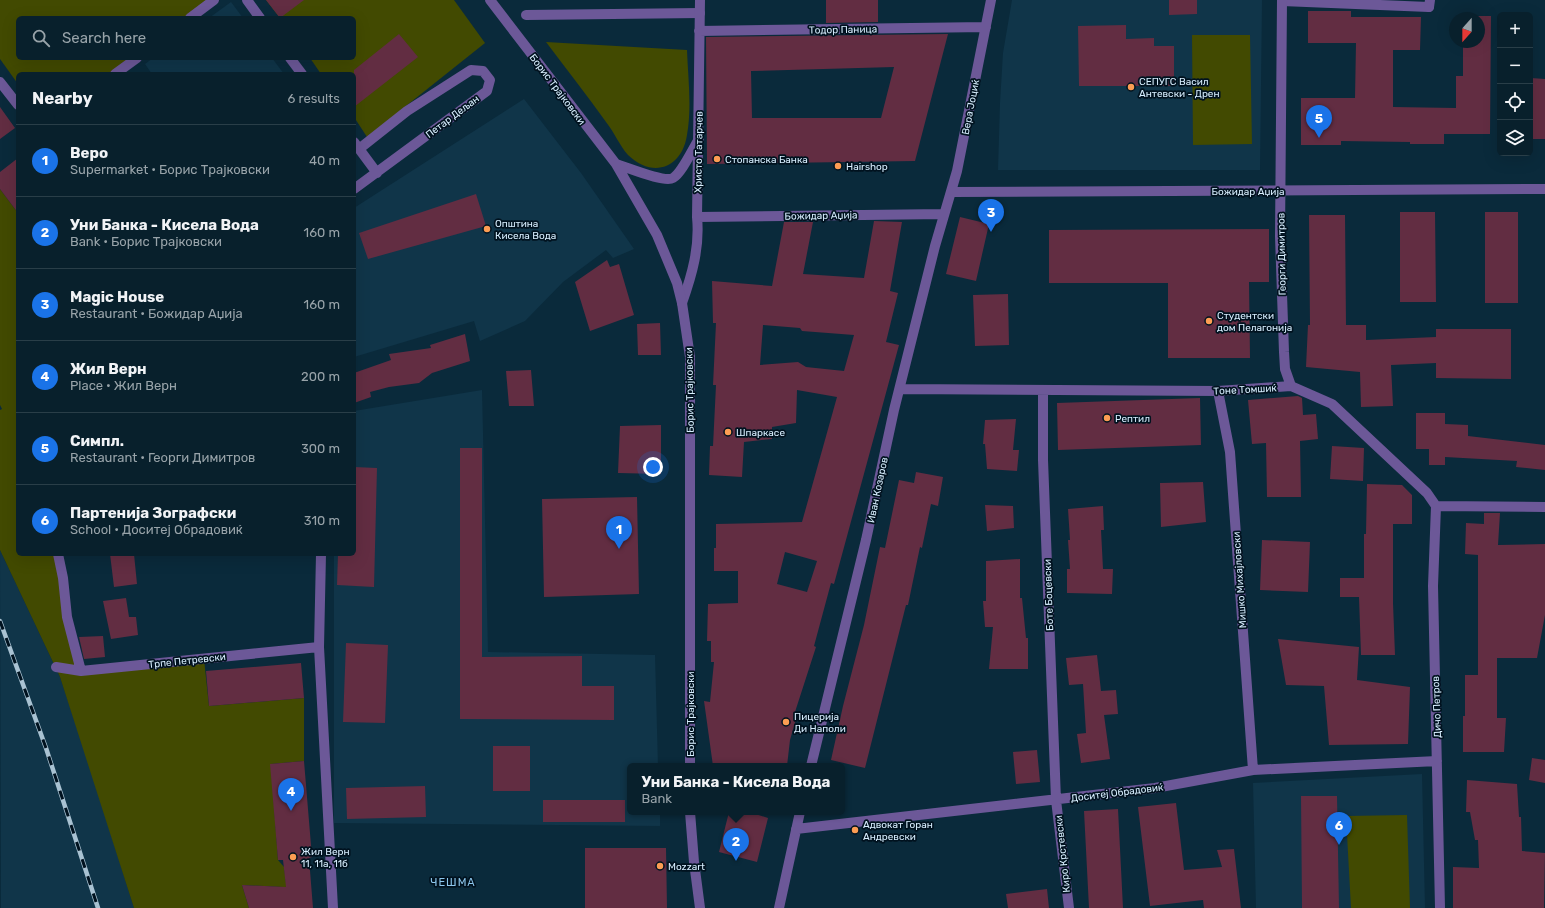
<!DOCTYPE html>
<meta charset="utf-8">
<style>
body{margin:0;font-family:Rubik,sans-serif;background:#162d38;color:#f1f3f6}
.controls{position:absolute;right:12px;top:12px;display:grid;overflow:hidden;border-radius:6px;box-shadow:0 4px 16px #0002}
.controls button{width:36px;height:36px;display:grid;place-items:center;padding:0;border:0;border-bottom:1px solid #293e48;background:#08202c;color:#f1f3f6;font:20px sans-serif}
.compass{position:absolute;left:1449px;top:12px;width:36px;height:36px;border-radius:50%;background:#08202c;box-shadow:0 4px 16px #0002;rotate:201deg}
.you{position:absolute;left:653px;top:467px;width:14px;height:14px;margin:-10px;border:3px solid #fff;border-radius:50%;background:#1a73e8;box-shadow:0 0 0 6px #1a73e833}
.badge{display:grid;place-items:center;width:26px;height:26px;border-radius:50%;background:#1a73e8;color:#fff;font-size:13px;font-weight:700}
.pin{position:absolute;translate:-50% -33px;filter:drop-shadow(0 1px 2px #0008)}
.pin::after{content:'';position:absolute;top:21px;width:14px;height:12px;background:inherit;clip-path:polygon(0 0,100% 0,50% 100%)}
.popup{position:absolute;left:627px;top:763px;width:218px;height:52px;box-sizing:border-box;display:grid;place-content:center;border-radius:6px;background:#08202c;filter:drop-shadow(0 1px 3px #0005);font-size:13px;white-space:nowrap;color:#98a3a9}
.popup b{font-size:15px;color:#f1f3f6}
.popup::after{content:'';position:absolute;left:50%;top:100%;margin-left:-8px;border:8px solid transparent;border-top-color:#08202c}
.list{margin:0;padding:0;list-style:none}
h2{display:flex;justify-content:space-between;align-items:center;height:52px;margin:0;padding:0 16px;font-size:17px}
h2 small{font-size:13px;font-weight:400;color:#98a3a9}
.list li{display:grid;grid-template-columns:26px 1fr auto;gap:12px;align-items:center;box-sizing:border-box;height:72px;padding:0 16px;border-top:1px solid #293e48}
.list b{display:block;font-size:15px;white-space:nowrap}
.list p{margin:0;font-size:13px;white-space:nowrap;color:#98a3a9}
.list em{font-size:13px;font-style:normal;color:#98a3a9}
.icon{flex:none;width:22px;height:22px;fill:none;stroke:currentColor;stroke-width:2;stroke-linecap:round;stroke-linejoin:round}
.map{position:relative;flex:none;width:1545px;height:908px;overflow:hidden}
.search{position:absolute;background:#08202c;box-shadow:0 4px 16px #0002;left:16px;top:16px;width:340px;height:44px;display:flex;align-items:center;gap:10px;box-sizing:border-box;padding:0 14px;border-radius:6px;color:#98a3a9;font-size:15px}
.panel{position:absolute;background:#08202c;box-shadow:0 4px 16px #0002;left:16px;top:72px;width:340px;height:484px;border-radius:6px}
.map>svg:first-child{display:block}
.built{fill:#103549}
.green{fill:#424a01}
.building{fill:#622d42;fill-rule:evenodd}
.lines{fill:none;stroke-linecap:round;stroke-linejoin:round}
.pedestrian{stroke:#6c5898;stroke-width:10}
.minor{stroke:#6c5898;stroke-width:10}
.tertiary{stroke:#6c5898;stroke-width:10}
.rail-casing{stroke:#a9c2d2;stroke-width:4.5}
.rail{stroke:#00121f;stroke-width:3;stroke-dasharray:9;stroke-linecap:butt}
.poi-dot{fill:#fc9d53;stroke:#00121f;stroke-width:1.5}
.labels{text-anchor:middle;stroke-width:3.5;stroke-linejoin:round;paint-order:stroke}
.street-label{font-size:10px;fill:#d8efff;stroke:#00121f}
.poi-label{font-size:10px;fill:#d8efff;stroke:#00121f;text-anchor:start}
.neighbourhood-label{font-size:11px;letter-spacing:1px;fill:#8dc8ee;stroke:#00121f}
</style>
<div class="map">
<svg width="1545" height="908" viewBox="0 0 1545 908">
<rect width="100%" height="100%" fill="#0a2a3b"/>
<path class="built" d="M 1012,0 L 1262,0 L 1260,170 L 998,170 L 1000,103 L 1003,53 Z
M 231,2 L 243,18 L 209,18 Z
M 153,58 L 272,58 L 284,74 L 152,74 L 145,64 Z
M 524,99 L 581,173 L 634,249 L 613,258 L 606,250 L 563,282 L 525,321 L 480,341 L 474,321 L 354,357 L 354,208 Z
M 482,390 L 488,652 L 655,655 L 658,766 L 630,766 L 630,812 L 660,812 L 660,826 L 334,823 L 334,554 L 354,554 L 354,411 Z
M 0,550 L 60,677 L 86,754 L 134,908 L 1,908 Z
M 1422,774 L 1425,908 L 1256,908 L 1253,783 Z"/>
<path class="green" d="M 0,0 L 210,0 L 186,18 L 18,18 L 18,58 L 132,58 L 110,74 L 18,74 L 18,84 L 0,59 Z
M 266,0 L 454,0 L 485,43 L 367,137 L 354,117 L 354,74 L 321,74 L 310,58 L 354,58 L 354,18 L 280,18 Z
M 1192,35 L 1250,35 L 1252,144 L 1193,145 Z
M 546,42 L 687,50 C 688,78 692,107 687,135 C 682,168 653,179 628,155 C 620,146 614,132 606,122 C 587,95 566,69 546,42 Z
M 0,189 L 18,213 L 18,554 L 58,554 L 81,671 L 204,659 L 209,706 L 304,698 L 304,761 L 271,764 L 278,860 L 284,867 L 287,891 L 283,887 L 242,885 L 249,908 L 134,908 L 60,677 L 0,550 L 0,410 L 2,409 L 0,405 Z
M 1407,815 L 1410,908 L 1351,908 L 1346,816 Z"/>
<path class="building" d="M 266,0 L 304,0 L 280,18 Z
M 826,0 L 878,0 L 878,22 L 826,23 Z
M 1169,0 L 1197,0 L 1197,14 L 1169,15 Z
M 1308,11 L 1351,11 L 1351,17 L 1421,17 L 1420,50 L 1393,50 L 1393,107 L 1456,108 L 1456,76 L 1463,76 L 1463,42 L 1479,42 L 1479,18 L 1463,18 L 1463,16 L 1491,16 L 1490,134 L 1444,134 L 1444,144 L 1410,144 L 1410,142 L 1341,141 L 1341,145 L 1301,145 L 1301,98 L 1355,98 L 1356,43 L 1308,43 Z
M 1126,25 L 1126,39 L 1154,38 L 1154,46 L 1174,46 L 1174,86 L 1079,86 L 1078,26 Z
M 399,34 L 418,57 L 354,107 L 354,70 Z
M 948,34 L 915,161 L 707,164 L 706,37 ZM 894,67 L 881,118 L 752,118 L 751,71 Z
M 1531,78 L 1545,79 L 1545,139 L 1531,139 Z
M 0,107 L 15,128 L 0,139 Z
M 18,158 L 18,213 L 0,189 L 0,172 Z
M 476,194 L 486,226 L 368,259 L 359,233 Z
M 1400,212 L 1435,212 L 1436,302 L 1400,302 Z
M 1485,212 L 1518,212 L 1518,303 L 1485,303 Z
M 1309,215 L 1345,215 L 1346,325 L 1366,325 L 1366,340 L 1436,337 L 1436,329 L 1511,329 L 1511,379 L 1436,378 L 1436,363 L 1391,365 L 1393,406 L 1361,407 L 1360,372 L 1306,367 L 1308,325 L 1310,325 Z
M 960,217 L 989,224 L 976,281 L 946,274 Z
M 874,221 L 902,222 L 890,291 L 898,293 L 886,342 L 899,345 L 834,584 L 831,583 L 814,646 L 816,647 L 795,712 L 798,712 L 790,740 L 787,766 L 713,766 L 704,701 L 710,702 L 714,662 L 711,662 L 711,641 L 707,641 L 708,604 L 738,603 L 738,571 L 714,571 L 714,548 L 716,548 L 716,524 L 802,522 L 837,397 L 797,390 L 796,423 L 772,427 L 772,439 L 744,442 L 742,477 L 709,475 L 710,446 L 713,446 L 716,385 L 713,385 L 716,323 L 713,323 L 712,281 L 772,286 L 784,222 L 813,222 L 803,274 L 864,278 ZM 763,325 L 800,328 L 802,331 L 854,335 L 844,371 L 806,367 L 798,362 L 760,365 ZM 785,552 L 817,561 L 807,592 L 777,584 Z
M 1269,229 L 1269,282 L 1249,282 L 1250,358 L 1168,358 L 1168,283 L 1049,283 L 1049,230 Z
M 607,260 L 610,267 L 619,264 L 634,315 L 590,331 L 575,282 Z
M 1008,294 L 1009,345 L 975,346 L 973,295 Z
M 660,323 L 661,355 L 638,355 L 637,324 Z
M 465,334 L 470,361 L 432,373 L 419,383 L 389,387 L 370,392 L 371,397 L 354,403 L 354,373 L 391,360 L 389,354 L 431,348 L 430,345 Z
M 531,370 L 534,406 L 509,406 L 506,371 Z
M 1298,396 L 1302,398 L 1303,415 L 1316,414 L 1318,439 L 1300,441 L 1301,497 L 1267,497 L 1266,443 L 1252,444 L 1248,400 Z
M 1200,398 L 1201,445 L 1058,450 L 1057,403 Z
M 1416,413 L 1445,413 L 1445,424 L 1468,425 L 1468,436 L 1545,445 L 1545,470 L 1516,467 L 1517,461 L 1445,457 L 1445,465 L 1429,465 L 1429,449 L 1416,449 Z
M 1016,419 L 1013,450 L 1019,450 L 1017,471 L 987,469 L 985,444 L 983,444 L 985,420 Z
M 661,425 L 661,474 L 618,473 L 620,426 Z
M 1332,446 L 1364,448 L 1363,481 L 1330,479 Z
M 460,448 L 482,448 L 482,657 L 582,656 L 582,686 L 614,686 L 614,720 L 460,719 Z
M 354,467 L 377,468 L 374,587 L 337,585 L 338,554 L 354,554 Z
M 916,472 L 943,477 L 938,506 L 931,504 L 922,548 L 920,547 L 908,605 L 906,605 L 865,768 L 831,760 L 843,706 L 864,625 L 880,547 L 885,548 L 899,480 L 914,483 Z
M 1203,482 L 1206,522 L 1161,527 L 1160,483 Z
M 1367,484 L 1402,485 L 1412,495 L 1412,524 L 1393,524 L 1393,603 L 1395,655 L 1361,655 L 1359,597 L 1340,597 L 1340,578 L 1364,578 L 1364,534 L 1366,534 Z
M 637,497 L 639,594 L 544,597 L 542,499 Z
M 985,505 L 1013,506 L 1014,528 L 987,531 Z
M 1103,506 L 1104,530 L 1101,530 L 1103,569 L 1113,569 L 1112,594 L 1067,593 L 1067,569 L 1070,569 L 1068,540 L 1070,540 L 1068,509 Z
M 1484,513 L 1500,513 L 1498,545 L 1545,544 L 1545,615 L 1537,658 L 1497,658 L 1497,718 L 1506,718 L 1504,752 L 1463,752 L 1463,716 L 1465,716 L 1465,675 L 1478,675 L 1478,555 L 1465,554 L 1466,523 L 1484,524 Z
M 1262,540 L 1310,542 L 1308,592 L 1260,590 Z
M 110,554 L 134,554 L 137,584 L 114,587 Z
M 1020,559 L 1020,598 L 1022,598 L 1026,638 L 1028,638 L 1028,669 L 989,669 L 993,627 L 985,627 L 983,601 L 986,601 L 986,561 Z
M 126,598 L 129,617 L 136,617 L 138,635 L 111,639 L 103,601 Z
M 103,636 L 105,657 L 84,659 L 79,637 Z
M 1278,639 L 1359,647 L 1357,680 L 1410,687 L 1408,744 L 1329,745 L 1324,686 L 1286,685 Z
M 346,643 L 388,645 L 385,723 L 343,722 Z
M 1097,655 L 1101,691 L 1116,690 L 1118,714 L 1104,715 L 1110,759 L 1081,763 L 1077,734 L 1086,733 L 1083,684 L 1069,685 L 1066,658 Z
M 301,663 L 304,698 L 209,706 L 206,671 Z
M 493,746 L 530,746 L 530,791 L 493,791 Z
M 1037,750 L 1040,782 L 1016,784 L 1013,752 Z
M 1532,758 L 1545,760 L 1545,783 L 1529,780 Z
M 304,761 L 312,857 L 309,858 L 313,908 L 249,908 L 242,885 L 286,887 L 283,860 L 278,860 L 270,764 Z
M 1467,780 L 1517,784 L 1519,817 L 1521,817 L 1522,851 L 1545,853 L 1544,908 L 1453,908 L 1453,867 L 1479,868 L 1478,840 L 1475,840 L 1470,812 L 1466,812 Z
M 425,786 L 426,817 L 347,819 L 346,788 Z
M 1301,796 L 1337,796 L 1339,908 L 1302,908 Z
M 543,800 L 625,800 L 625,822 L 543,822 Z
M 1176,803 L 1184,870 L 1222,867 L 1217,850 L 1234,849 L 1241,908 L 1204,908 L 1203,900 L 1150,906 L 1138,807 Z
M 1118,809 L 1123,908 L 1089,908 L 1084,811 Z
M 729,812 L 749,812 L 768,818 L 757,862 L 719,852 Z
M 585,848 L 666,848 L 667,908 L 585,908 Z
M 1047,889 L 1049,908 L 1008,908 L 1006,894 Z"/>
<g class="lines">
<path class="pedestrian" d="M 1282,1 L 1429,7
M 526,15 L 700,13"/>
<path class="minor" d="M 247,0 L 260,18
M 1282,0 L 1280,236 L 1284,352 L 1285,369 L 1291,386
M 1429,7 L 1430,0
M 190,18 L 214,0
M 699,31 L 986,27
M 290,58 L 302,74
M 115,74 L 137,58
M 0,82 L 18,105
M 354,142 L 377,173
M 354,189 L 487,91 L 490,80 L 483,71 L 471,70 L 407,111 L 359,149
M 952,192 L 1545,189
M 697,217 L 944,214
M 682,303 C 692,275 700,247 697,217 L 700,0
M 900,389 L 1218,391 L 1291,386 L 1332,404 L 1427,493 L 1436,506 L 1545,507
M 1043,391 L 1043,460 L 1056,800 L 1069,908
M 1218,391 L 1230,452 L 1253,770
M 1436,506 L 1433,586 L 1440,908
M 58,554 L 63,578 L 67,617 L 81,671
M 321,554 L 319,647 L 333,908
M 56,667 L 81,671 L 319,647
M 811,766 L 866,540 L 894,410 L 935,246 L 957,171 L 991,0
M 796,829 L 1155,788 L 1253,770 L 1437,761
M 779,908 L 800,812"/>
<path class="tertiary" d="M 490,0 L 616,164 L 657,235 L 677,283 L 682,303 L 690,357 L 690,766
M 616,164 C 627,167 664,183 673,178 C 682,173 693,148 699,139
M 690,812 L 694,862 L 700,908"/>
<g class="rail-casing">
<path id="rail" d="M 0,621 L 46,748 L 98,908"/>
</g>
<use href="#rail" class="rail"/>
</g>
<g class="poi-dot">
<circle cx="1131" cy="87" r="4"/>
<circle cx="717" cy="159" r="4"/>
<circle cx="838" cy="166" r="4"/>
<circle cx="487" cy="229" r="4"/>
<circle cx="1209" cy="321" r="4"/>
<circle cx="1107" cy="418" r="4"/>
<circle cx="728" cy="432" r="4"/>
<circle cx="786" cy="722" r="4"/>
<circle cx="855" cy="830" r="4"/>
<circle cx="293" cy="857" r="4"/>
<circle cx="660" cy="866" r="4"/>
</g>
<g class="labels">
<g class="street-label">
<text transform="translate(843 29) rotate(-1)" y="4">Тодор Паница</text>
<text transform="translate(558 89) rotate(53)" y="4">Борис Трајковски</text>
<text transform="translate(970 107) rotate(-79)" y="4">Вера Јоциќ</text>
<text transform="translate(452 116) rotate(-37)" y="4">Петар Дељан</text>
<text transform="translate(698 152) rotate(-89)" y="4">Христо Татарчев</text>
<text x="1248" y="195">Божидар Аџија</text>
<text transform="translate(821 215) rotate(-1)" y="4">Божидар Аџија</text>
<text transform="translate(1281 254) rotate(-91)" y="4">Георги Димитров</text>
<text transform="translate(1245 389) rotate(-3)" y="4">Тоне Томшиќ</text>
<text transform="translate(689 390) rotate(-91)" y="4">Борис Трајковски</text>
<text transform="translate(877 490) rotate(-78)" y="4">Иван Козаров</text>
<text transform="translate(1239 580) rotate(-94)" y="4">Мишко Михајловски</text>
<text transform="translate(1048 595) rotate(-92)" y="4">Боте Боцевски</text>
<text transform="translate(187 660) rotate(-6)" y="4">Трпе Петревски</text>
<text transform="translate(1436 707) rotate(-92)" y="4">Дичо Петров</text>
<text transform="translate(690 714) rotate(-90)" y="4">Борис Трајковски</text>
<text transform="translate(1117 792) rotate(-7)" y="4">Доситеј Обрадовиќ</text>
<text transform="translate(1062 854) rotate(-96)" y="4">Киро Крстевски</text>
</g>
<g class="poi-label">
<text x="1139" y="85">СЕПУГС Васил<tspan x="1139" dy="12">Антевски - Дрен</tspan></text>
<text x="725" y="163">Стопанска Банка</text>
<text x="846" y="170">Hairshop</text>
<text x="495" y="227">Општина<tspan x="495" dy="12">Кисела Вода</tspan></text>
<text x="1217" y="319">Студентски<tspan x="1217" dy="12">дом Пелагонија</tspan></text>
<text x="1115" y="422">Рептил</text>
<text x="736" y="436">Шпаркасе</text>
<text x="794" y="720">Пицерија<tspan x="794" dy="12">Ди Наполи</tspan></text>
<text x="863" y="828">Адвокат Горан<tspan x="863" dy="12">Андревски</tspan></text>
<text x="301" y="855">Жил Верн<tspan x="301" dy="12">11, 11а, 11б</tspan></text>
<text x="668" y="870">Mozzart</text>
</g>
<g class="neighbourhood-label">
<text x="453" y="886">ЧЕШМА</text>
</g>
</g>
</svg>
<div class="controls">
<button>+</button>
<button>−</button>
<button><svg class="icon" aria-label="locate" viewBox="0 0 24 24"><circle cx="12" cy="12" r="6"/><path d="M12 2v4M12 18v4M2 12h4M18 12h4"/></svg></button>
<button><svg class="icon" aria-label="layers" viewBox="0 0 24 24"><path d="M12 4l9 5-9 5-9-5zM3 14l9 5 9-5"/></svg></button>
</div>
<svg class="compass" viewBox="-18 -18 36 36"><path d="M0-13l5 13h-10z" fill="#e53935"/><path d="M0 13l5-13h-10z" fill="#98a3a9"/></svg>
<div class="you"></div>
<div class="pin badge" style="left:619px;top:549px">1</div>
<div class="pin badge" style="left:736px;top:861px">2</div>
<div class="popup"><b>Уни Банка - Кисела Вода</b>Bank</div>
<div class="pin badge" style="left:991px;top:232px">3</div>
<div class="pin badge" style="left:291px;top:811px">4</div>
<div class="pin badge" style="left:1319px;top:138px">5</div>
<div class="pin badge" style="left:1339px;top:845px">6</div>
<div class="search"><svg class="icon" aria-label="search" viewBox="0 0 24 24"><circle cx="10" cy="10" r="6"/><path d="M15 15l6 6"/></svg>Search here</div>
<section class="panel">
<h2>Nearby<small>6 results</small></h2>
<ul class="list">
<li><span class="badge">1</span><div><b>Веро</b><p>Supermarket · Борис Трајковски</p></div><em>40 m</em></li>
<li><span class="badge">2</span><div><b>Уни Банка - Кисела Вода</b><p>Bank · Борис Трајковски</p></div><em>160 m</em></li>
<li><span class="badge">3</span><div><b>Magic House</b><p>Restaurant · Божидар Аџија</p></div><em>160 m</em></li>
<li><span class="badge">4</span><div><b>Жил Верн</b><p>Place · Жил Верн</p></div><em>200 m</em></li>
<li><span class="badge">5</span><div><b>Симпл.</b><p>Restaurant · Георги Димитров</p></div><em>300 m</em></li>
<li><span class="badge">6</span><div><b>Партенија Зографски</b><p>School · Доситеј Обрадовиќ</p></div><em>310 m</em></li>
</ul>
</section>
</div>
